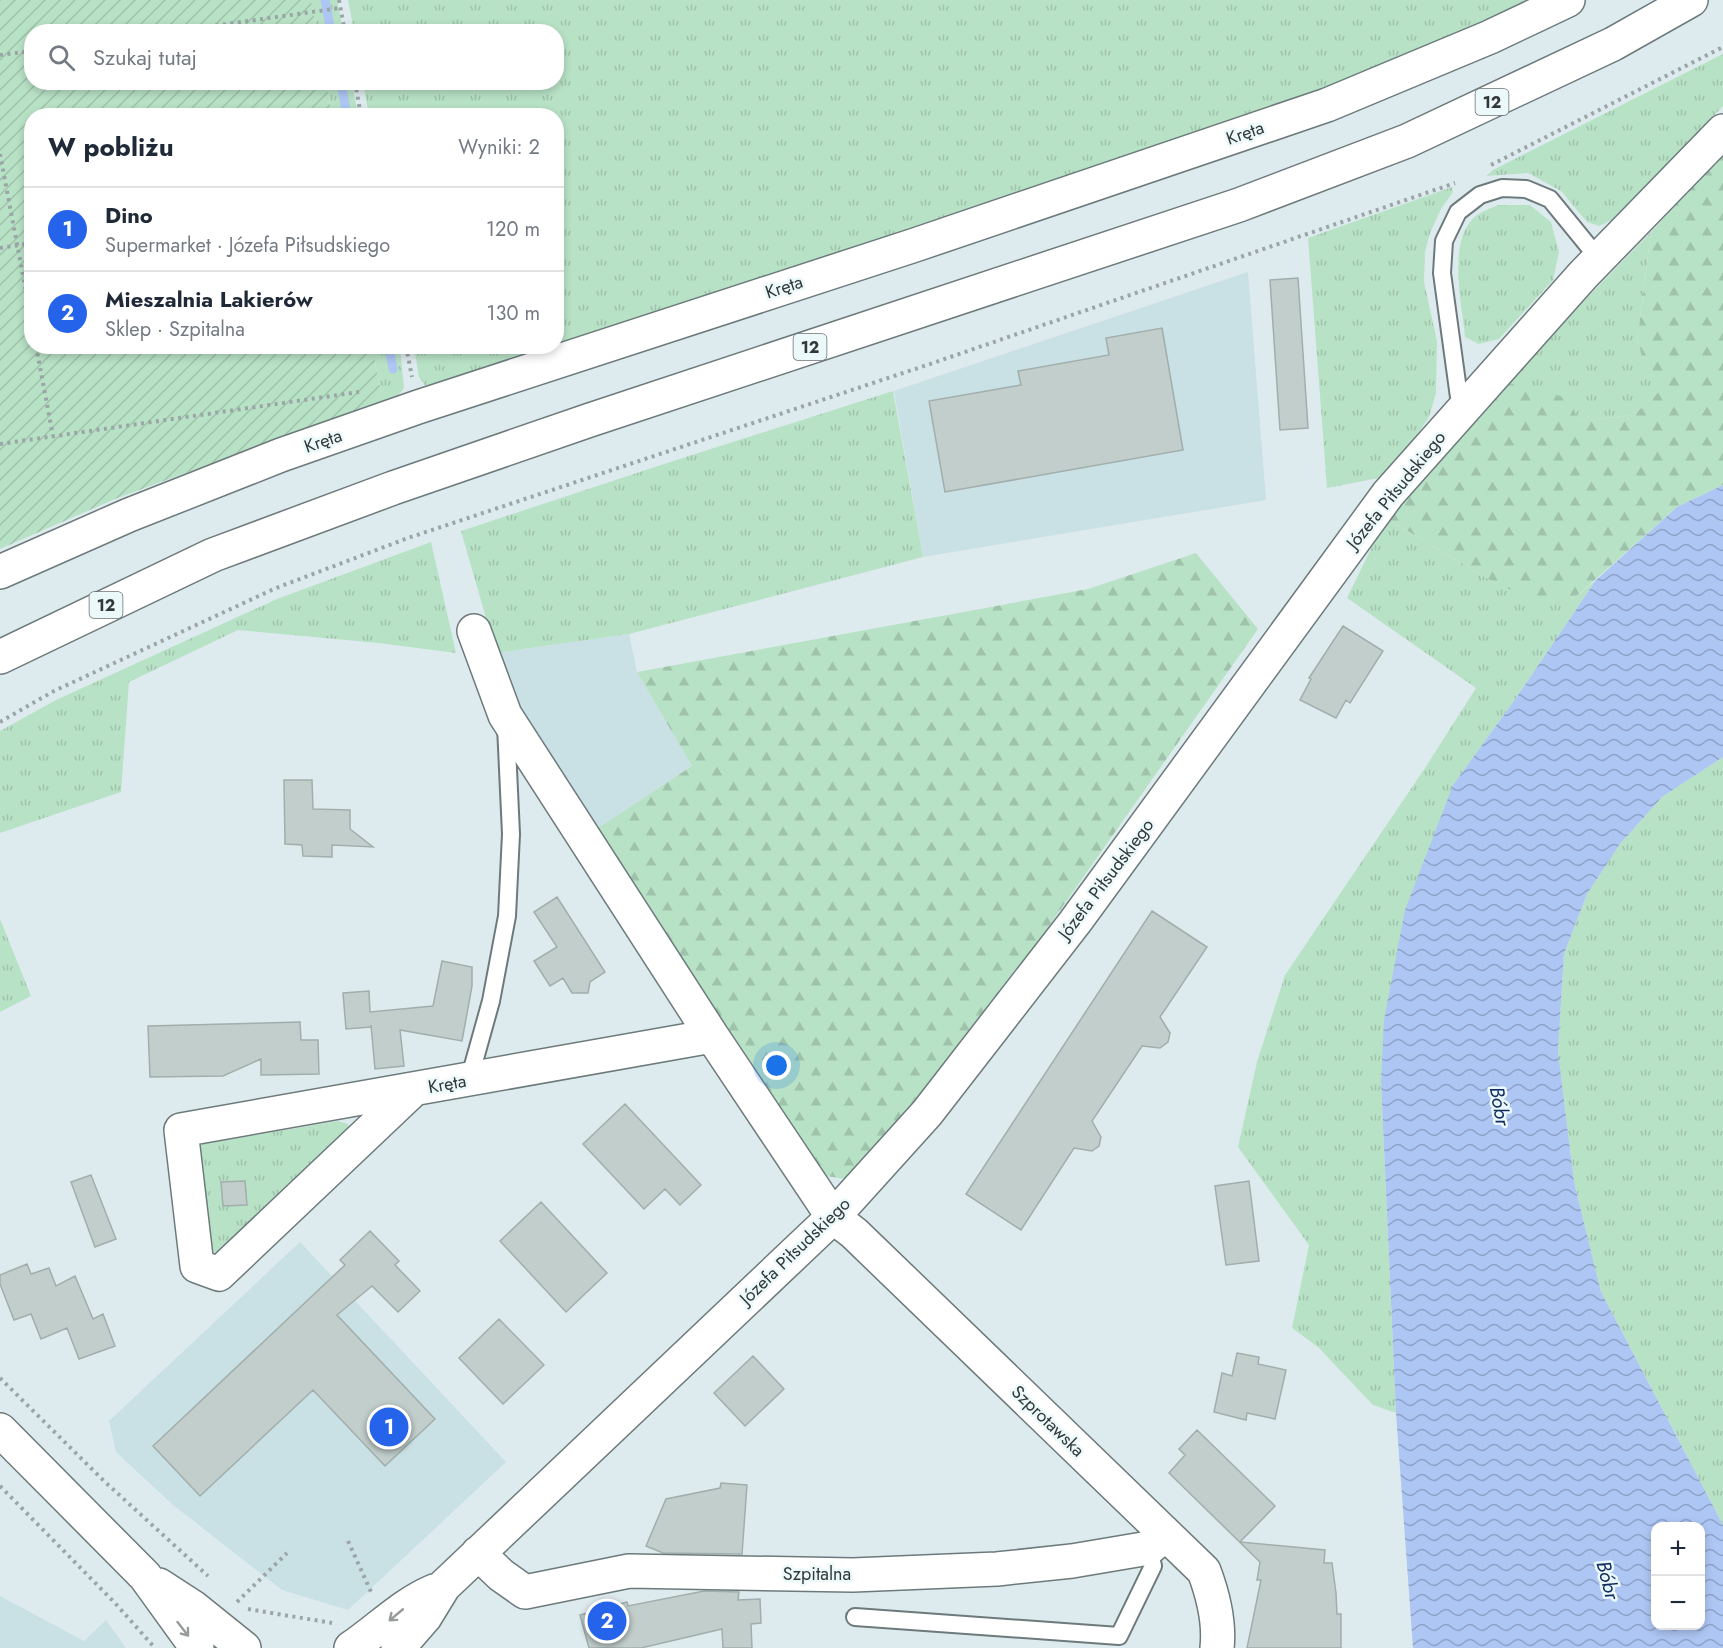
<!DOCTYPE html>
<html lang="pl">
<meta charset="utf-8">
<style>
body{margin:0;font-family:Jost,sans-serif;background:#f6f6f7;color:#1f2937}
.controls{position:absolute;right:18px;bottom:18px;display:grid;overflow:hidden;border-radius:12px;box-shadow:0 3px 9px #0003}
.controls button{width:54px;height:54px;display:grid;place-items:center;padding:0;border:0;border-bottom:2px solid #e0e1e3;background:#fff;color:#1f2937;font:30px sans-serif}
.you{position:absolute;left:777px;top:1066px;width:21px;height:21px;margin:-15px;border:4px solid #fff;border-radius:50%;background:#1a73e8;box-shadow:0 0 0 9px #1a73e833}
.badge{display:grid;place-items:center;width:39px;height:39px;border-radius:50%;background:#2563eb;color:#fff;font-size:20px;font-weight:700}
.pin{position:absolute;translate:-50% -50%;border:3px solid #fff;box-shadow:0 2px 6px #0006}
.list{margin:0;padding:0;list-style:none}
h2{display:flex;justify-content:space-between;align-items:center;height:78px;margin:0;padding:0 24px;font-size:26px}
h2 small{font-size:20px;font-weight:400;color:#747a83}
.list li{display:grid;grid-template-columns:39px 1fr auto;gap:18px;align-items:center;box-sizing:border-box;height:84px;padding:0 24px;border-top:2px solid #e0e1e3}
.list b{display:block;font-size:22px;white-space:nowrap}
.list p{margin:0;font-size:20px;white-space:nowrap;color:#747a83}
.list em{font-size:20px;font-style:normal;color:#747a83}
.icon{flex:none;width:33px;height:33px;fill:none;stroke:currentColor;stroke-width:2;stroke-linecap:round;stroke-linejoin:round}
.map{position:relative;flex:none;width:1723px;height:1648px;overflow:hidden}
.search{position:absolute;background:#fff;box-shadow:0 3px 9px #0003;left:24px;top:24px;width:540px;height:66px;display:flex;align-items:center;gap:15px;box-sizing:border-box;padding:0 21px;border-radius:24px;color:#747a83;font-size:22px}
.panel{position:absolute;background:#fff;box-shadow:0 3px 9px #0003;left:24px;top:108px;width:540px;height:246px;border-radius:24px}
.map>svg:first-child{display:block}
.built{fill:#c9e0e4}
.grass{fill:url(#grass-tufts)}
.forest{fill:url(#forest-firs)}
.garden{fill:url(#garden-furrows)}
.water{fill:url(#water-waves);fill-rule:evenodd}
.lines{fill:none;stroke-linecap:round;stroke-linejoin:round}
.stream{stroke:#aec6f4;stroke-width:9}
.building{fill:#c1cecb;stroke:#a1aeac;stroke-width:1.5}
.lane-casing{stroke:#6d7a7c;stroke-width:20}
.street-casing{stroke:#6d7a7c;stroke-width:36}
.secondary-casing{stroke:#6d7a7c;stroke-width:36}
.primary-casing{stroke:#6d7a7c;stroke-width:36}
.path{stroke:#9ba5a7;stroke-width:4;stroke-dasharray:3 4.5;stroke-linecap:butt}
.lane{stroke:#fff;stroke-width:16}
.street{stroke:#fff;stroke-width:33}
.secondary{stroke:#fff;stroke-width:33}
.primary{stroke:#fff;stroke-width:33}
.oneway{stroke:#989b9c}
.labels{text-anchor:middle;stroke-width:5;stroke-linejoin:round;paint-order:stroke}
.shield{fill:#ebf9fb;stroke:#6a7172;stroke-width:1.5}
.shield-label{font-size:16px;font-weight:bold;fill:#323738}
.street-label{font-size:18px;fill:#323738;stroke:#ebf9fb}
.water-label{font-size:20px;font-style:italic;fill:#112a5f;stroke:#ebf9fb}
</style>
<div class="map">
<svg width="1723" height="1648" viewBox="0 0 1723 1648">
<defs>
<pattern id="grass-tufts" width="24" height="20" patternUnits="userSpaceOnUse" patternTransform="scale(1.5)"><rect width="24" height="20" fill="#b8e2c6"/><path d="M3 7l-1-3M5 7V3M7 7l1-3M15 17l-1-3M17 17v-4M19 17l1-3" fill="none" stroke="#9fc2ab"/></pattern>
<pattern id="forest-firs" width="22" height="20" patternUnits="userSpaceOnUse" patternTransform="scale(1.5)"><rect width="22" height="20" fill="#b8e2c6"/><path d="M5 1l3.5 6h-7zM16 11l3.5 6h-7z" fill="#9fc2ab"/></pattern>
<pattern id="garden-furrows" width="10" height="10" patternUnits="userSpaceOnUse" patternTransform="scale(1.5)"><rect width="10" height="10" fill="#b8e2c6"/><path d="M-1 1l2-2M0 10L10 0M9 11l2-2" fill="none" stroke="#9fc2ab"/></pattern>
<pattern id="water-waves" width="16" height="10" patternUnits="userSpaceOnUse" patternTransform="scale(1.5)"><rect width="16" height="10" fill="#aec6f4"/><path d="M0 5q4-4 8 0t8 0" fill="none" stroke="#8ea2c7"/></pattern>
</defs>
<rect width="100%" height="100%" fill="#deebee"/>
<path class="built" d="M 1248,272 L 1266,500 L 923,557 L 894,391 Z
M 629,634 L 637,672 L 692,766 L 595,830 L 528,725 L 496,653 Z
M 300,1242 L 506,1462 L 348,1610 L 282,1590 L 172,1504 L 116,1452 L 109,1421 Z
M 0,1596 L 84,1641 L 106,1620 L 126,1648 L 0,1648 Z"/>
<path class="grass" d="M 311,0 L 337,0 L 343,31 L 317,31 Z
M 348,0 L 1538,0 C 1367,84 1187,142 1006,202 C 817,264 628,327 439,391 L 426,387 L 419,377 L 414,347 L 556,346 L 556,116 L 369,115 L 363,83 L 556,82 L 556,32 L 354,31 Z
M 1723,54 L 1723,106 L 1616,218 L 1599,226 L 1587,222 L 1561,191 L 1528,173 L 1486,176 L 1493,170 Z
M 326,83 L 352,83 L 358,115 L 332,115 Z
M 1452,187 L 1453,192 L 1441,209 L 1430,233 L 1425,252 L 1424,282 L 1437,341 L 1436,393 L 1429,417 L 1398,463 L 1384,477 L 1327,488 L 1308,238 Z
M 1498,205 L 1530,205 L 1551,222 L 1559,252 L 1553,280 L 1499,339 L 1479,344 L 1465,337 C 1462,304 1446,238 1477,215 C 1483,211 1491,208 1498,205 Z
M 1651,232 L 1637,343 L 1662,390 L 1634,415 L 1579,421 L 1505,382 Z
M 372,347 L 400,347 L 404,388 L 395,400 L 372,404 L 381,392 Z
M 893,391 L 923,557 L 629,634 L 496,653 L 461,531 L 664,464 Z
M 1386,518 L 1495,583 L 1570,602 L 1596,580 L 1516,698 L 1453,785 L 1381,1081 L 1396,1413 L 1373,1405 L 1318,1347 L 1292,1328 L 1309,1245 L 1238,1147 L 1257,1062 L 1285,975 L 1425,768 L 1476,688 L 1347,598 Z
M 431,542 L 456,653 L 378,643 L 238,630 L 129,682 L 121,792 L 0,833 L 0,731 L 56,700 L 277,599 Z
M 1723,757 L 1723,1525 L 1601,1292 L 1574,1182 L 1558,1051 L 1564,954 L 1587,894 L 1620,844 L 1662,797 Z
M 0,919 L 31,996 L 0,1012 Z
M 338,1121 L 348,1124 L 350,1133 L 220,1254 L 207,1250 L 197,1149 L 203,1144 Z"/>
<path class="forest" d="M 1723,154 L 1723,485 L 1677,507 L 1570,602 L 1542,603 L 1495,583 L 1386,518 L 1505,382 L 1568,398 L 1579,421 L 1634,415 L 1661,390 L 1637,343 L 1651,232 Z
M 1196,553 L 1258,629 L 1001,994 L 901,1121 L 846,1179 L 826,1176 L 782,1116 L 595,830 L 692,766 L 637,672 L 1088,589 Z"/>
<path class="garden" d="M 0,0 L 311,0 L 317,31 L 32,32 L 32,82 L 326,83 L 332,115 L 32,116 L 32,346 L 372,347 L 381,392 L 372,404 L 115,499 L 0,549 Z"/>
<path class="water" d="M 1723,485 L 1723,757 L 1662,797 L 1620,844 L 1587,894 L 1564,954 L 1558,1051 L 1574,1182 L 1601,1292 L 1723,1525 L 1723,1648 L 1413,1648 L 1396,1413 L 1381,1081 L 1384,1020 L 1405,910 L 1453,785 L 1516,698 L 1596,580 L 1677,507 ZM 1656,1526 L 1700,1526 L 1700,1626 L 1656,1626 Z"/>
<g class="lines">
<path class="stream" d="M 325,0 L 331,32
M 341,82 L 347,116
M 389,346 L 393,369"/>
</g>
<path class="building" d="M 1298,278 L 1308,428 L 1280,430 L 1270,280 Z
M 1162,328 L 1183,450 L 945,492 L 929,401 L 1021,385 L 1018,371 L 1109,355 L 1106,338 Z
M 1343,626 L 1383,651 L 1350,703 L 1346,700 L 1336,718 L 1300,700 L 1311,679 L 1309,678 Z
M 284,780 L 312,780 L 313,809 L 350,810 L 350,829 L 373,847 L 332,845 L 332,857 L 303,856 L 302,845 L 285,844 Z
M 557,897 L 605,972 L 590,982 L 588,993 L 572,993 L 563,978 L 550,986 L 534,961 L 557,947 L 534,912 Z
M 1152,911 L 1207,947 L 1160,1017 L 1170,1033 L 1168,1042 L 1160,1048 L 1142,1046 L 1092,1121 L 1101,1137 L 1099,1146 L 1092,1151 L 1074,1148 L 1021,1230 L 966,1194 Z
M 442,961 L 472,967 L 472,986 L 462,1041 L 400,1030 L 404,1066 L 375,1069 L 371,1025 L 371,1027 L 346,1029 L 343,993 L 369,991 L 370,1012 L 433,1006 Z
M 300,1022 L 301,1040 L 318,1040 L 319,1074 L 261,1075 L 261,1059 L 223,1076 L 150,1077 L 148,1026 Z
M 625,1104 L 701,1185 L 680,1205 L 665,1189 L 644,1209 L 583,1144 Z
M 91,1175 L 116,1239 L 95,1247 L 71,1182 Z
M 245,1181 L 247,1205 L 223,1206 L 221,1182 Z
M 1249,1181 L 1259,1261 L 1226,1265 L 1215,1186 Z
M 541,1202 L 607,1273 L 566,1312 L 500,1241 Z
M 370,1231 L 399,1261 L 395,1265 L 420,1291 L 398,1312 L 372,1286 L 337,1315 L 435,1419 L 385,1466 L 313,1390 L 200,1496 L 153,1446 L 345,1265 L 340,1260 Z
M 27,1264 L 31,1274 L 49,1268 L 56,1286 L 75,1276 L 93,1319 L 103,1314 L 115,1346 L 79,1359 L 67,1328 L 41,1339 L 31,1314 L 14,1320 L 0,1284 L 0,1275 Z
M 499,1319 L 544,1365 L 503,1404 L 459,1358 Z
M 1237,1353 L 1259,1357 L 1258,1364 L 1286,1370 L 1275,1419 L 1247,1413 L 1246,1420 L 1214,1412 L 1222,1373 L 1232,1376 Z
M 753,1356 L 784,1389 L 745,1426 L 714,1393 Z
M 1197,1430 L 1275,1506 L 1240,1542 L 1325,1550 L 1324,1563 L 1332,1563 L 1336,1593 L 1337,1614 L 1341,1614 L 1341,1648 L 1247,1648 L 1261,1580 L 1257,1580 L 1260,1562 L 1169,1473 L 1185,1455 L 1179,1449 Z
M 721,1483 L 747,1485 L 742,1554 L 663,1553 L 646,1546 L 666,1499 L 720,1488 Z
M 704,1591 L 739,1592 L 738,1600 L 760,1599 L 761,1623 L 751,1624 L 752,1648 L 723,1648 L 722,1629 L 641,1648 L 589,1648 L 580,1615 L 627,1602 L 628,1606 Z"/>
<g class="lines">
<g class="lane-casing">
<path id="lane" d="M 1461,412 L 1442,273 L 1444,241 L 1458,212 L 1480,195 L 1502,188 L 1526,189 L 1550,199 L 1599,259
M 469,1080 L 491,1001 L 507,916 L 511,834 L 506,726
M 855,1617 L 1119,1636 L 1153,1566 L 1149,1548"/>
</g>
<g class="street-casing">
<path id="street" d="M 0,572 L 129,515 L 281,455 L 418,407 L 915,245 L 1327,105 L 1490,37 L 1568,0
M 474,631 L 505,715 L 712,1036
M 413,1090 L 219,1274 L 197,1266 L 181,1130 L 712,1036 L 833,1217 L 854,1233 L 1204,1571 C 1213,1595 1220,1621 1217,1648
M 478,1553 L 501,1575 L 525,1592 L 629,1571 L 853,1575 L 997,1569 L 1072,1561 L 1149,1548 L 1165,1535
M 351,1648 C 379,1629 403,1604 434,1591
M 398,1648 L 425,1617 L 444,1586 L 833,1217 L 927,1113 L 1075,922 L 1388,494 L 1583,275 L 1723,131"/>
</g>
<g class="secondary-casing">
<path id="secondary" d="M 0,1430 L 145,1576 L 197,1648
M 159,1585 L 193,1607 L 244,1648"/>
</g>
<g class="primary-casing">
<path id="primary" d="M 0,657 L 213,555 L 393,488 L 590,420 L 1239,205 L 1407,141 L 1613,44 L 1691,0"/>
</g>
<path class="path" d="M 339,0 L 345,32
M 171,32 L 340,8
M 0,55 L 32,51
M 355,82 L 361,116
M 0,154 L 32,323
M 1491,165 L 1723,47
M 0,248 L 32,243
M 36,346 L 53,436
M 406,346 L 412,377
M 0,444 L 359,392
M 0,722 L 54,691 L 276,588 L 408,538 L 933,363 L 1455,183
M 0,1378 L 104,1481 L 208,1576
M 0,1486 L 115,1603 L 155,1648
M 348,1541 L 372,1594
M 237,1602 L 287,1553
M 248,1609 L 332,1623"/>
<use href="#lane" class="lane"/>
<use href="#street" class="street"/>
<use href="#secondary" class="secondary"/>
<use href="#primary" class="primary"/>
</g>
<defs><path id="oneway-shaft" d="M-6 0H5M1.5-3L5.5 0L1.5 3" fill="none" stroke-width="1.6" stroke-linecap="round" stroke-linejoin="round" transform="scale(1.5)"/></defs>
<g class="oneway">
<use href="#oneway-shaft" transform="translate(396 1615) rotate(140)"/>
<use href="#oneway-shaft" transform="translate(183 1629) rotate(52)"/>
</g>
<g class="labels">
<g class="shield">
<rect x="1475.5" y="89" width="33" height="26" rx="4.5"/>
<rect x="793.5" y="334" width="33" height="26" rx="4.5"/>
<rect x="89.5" y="592" width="33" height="26" rx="4.5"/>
</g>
<g class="shield-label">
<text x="1492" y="108">12</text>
<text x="810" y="353">12</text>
<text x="106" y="611">12</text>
</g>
<g class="street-label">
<text transform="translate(1245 133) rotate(-19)" y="6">Kręta</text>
<text transform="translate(784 287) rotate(-18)" y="6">Kręta</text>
<text transform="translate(323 441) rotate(-19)" y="6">Kręta</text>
<text transform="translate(1396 490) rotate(-51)" y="6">Józefa Piłsudskiego</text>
<text transform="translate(1106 879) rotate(-53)" y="6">Józefa Piłsudskiego</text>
<text transform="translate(447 1084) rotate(-10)" y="6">Kręta</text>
<text transform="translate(795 1251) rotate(-44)" y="6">Józefa Piłsudskiego</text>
<text transform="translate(1048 1421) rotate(44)" y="6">Szprotawska</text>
<text x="817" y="1580">Szpitalna</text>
</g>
<g class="water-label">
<text transform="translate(1500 1106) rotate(80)" y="7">Bóbr</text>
<text transform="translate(1608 1580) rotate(75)" y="7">Bóbr</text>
</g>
</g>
</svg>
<div class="controls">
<button>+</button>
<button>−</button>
</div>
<div class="you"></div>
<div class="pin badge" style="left:389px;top:1427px">1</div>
<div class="pin badge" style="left:607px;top:1621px">2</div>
<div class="search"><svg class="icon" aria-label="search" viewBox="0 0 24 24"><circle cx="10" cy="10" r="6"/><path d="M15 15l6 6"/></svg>Szukaj tutaj</div>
<section class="panel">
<h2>W pobliżu<small>Wyniki: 2</small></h2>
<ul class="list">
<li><span class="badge">1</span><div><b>Dino</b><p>Supermarket · Józefa Piłsudskiego</p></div><em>120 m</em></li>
<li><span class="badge">2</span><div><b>Mieszalnia Lakierów</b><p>Sklep · Szpitalna</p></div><em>130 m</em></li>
</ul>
</section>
</div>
